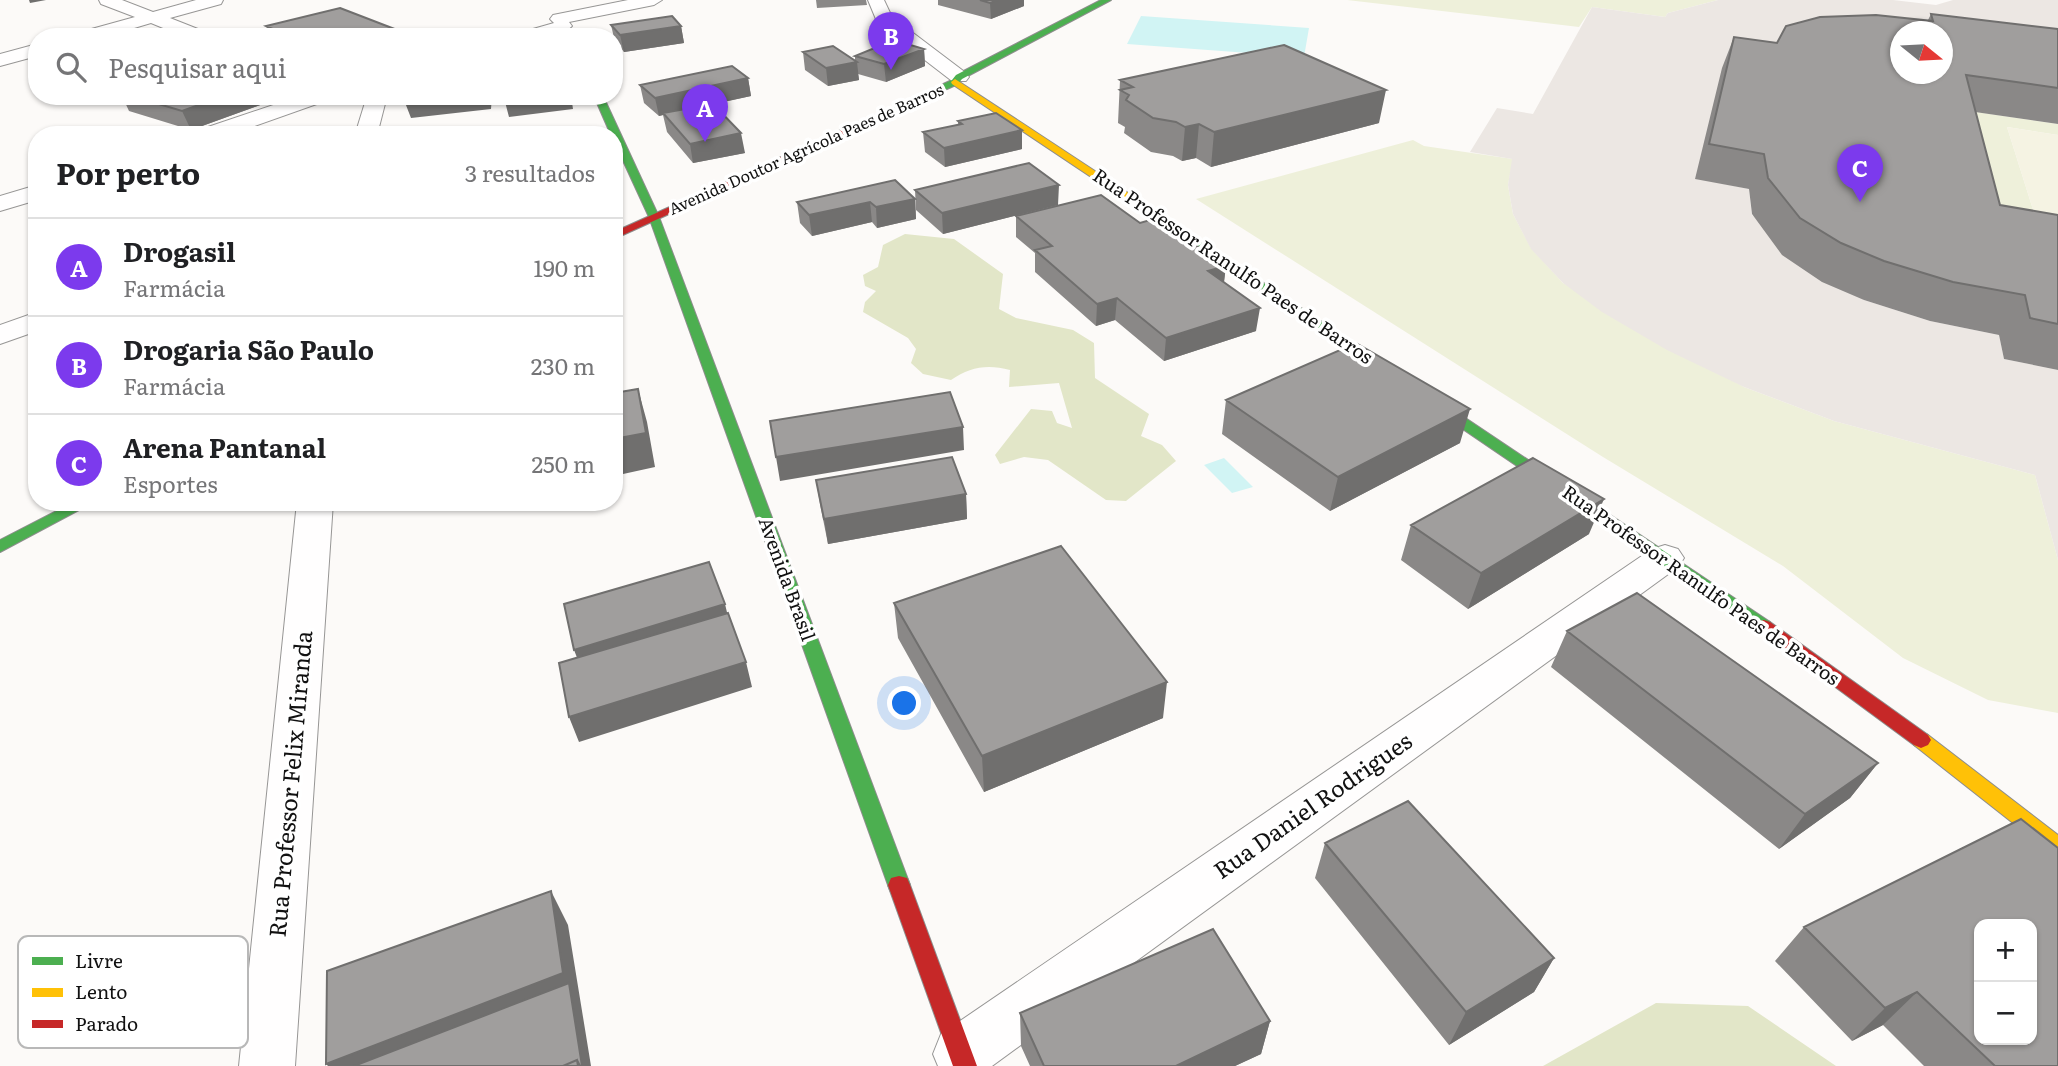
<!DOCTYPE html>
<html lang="pt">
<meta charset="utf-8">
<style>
body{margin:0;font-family:Literata,serif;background:#f2f2f2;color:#202124}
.controls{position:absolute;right:21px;bottom:21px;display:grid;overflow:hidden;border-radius:14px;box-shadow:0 2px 5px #0004}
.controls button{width:63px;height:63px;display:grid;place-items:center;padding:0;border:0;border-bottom:2px solid #e0e0e0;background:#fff;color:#202124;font:35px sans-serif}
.compass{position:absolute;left:1890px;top:21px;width:63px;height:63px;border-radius:50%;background:#fff;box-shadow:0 2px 5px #0004;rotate:108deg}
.you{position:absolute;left:905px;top:704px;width:24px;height:24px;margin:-18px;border:5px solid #fff;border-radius:50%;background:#1a73e8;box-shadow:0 0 0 10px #1a73e833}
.badge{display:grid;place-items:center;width:46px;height:46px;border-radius:50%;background:#7c3aed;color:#fff;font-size:23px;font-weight:700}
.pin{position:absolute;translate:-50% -58px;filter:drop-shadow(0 2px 4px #0008)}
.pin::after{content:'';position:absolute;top:37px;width:24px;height:21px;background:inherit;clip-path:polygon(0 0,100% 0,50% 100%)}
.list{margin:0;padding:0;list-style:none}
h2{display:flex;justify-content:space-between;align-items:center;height:91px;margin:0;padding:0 28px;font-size:30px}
h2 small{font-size:23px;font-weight:400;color:#757577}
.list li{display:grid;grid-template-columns:46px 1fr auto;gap:21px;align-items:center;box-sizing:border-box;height:98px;padding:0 28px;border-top:2px solid #e0e0e0}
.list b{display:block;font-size:26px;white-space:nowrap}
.list p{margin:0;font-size:23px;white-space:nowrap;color:#757577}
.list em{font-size:23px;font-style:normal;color:#757577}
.icon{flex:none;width:38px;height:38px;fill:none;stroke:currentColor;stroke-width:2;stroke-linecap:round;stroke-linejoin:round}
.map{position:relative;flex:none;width:2058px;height:1066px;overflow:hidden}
.search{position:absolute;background:#fff;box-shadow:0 2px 5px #0004;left:28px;top:28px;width:595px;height:77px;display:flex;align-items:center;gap:18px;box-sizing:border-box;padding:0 24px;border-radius:28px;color:#757577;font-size:26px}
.panel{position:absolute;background:#fff;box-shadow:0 2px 5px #0004;left:28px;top:126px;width:595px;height:385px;border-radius:28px}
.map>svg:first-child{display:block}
.green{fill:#eef0da}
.forest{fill:#e2e6c8}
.pitch{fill:#f5f3e3}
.plaza{fill:#ece7e3}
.water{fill:#d1f4f4}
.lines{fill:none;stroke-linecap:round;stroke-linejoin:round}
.street-casing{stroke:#979695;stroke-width:2}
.fast-casing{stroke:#8d8d8c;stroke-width:2}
.slow-casing{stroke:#8d8d8c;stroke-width:2}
.jam-casing{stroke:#8d8d8c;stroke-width:2}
.street{fill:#fffefe;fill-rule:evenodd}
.fast{fill:#4caf50;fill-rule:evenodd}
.slow{fill:#ffc107;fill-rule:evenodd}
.jam{fill:#c62828;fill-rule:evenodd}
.wall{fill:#8a8887}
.shaded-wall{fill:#706f6e}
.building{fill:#a09e9d;stroke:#706f6e;stroke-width:2;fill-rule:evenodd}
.labels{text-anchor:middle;stroke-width:7;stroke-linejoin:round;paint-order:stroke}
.far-street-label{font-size:16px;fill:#111;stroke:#fff}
.street-label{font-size:19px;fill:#111;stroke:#fff}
.near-street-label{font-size:23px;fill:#111;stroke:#fff}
.key{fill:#fff;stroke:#b8b8b8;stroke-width:2}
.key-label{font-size:19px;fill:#111}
</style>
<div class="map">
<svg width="2058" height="1066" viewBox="0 0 2058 1066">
<rect width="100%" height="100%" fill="#fcfaf8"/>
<path class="green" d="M 1347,0 L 1718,0 L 1668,13 L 1665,17 L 1592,7 L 1579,27 Z
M 1949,108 L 2058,124 L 2058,135 L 2007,127 L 2042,238 L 1978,242 Z
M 1413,140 L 1424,146 L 1513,159 L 1508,185 L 1513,214 L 1531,248 L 1563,283 L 1744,387 L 1834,421 L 2035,475 L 2058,560 L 2058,713 L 1988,700 L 1903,658 L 1783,566 L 1603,457 L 1196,199 Z"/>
<path class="forest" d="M 905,234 L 954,239 L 1003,274 L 999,309 L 1016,318 L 1073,330 L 1094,343 L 1095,378 L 1149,414 L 1141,436 L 1162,445 L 1176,461 L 1126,501 L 1106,500 L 1048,460 L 1024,457 L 1000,464 L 995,455 L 1031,409 L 1052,411 L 1057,423 L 1072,428 L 1059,383 L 1009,387 L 1010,370 C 987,364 970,367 951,380 L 923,374 L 911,363 L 916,349 L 908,338 L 863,312 L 865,302 L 876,291 L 865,286 L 863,275 L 878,267 L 883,245 Z
M 1656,1003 L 1748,1006 L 1836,1066 L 1543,1066 Z"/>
<path class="pitch" d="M 2007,127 L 2058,135 L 2058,241 L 2042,238 Z"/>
<path class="plaza" d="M 1718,0 L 1893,0 L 1936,5 L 1953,0 L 2058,0 L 2058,62 L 1942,32 L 1900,32 L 1695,178 L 1749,189 L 1752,215 L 1864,300 L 1930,321 L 1999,335 L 2004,359 L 2058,370 L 2058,560 L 2035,475 L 1834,421 L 1744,387 L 1667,350 L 1602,312 L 1563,283 L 1531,249 L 1513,214 L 1508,185 L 1512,159 L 1470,152 L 1497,108 L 1533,114 L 1592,7 L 1665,17 L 1668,13 Z"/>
<path class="water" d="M 1141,16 L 1309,28 L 1304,57 L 1127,44 Z
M 1224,458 L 1253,487 L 1232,493 L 1204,465 Z"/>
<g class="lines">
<g class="street-casing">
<path id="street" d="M 99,0 L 122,0 L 153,12 L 196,0 L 223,0 L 221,4 L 170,18 L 208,33 L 211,37 L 185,37 L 151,23 L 104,37 L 74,37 L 77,33 L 135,17 L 101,4 Z
M 628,0 L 662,0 L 654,5 L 569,22 L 572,26 C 559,40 533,37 516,37 L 519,33 L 554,23 L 550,19 L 553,15 Z
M 868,0 L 884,0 L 892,17 L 966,73 L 969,77 L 966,81 L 952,81 L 878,24 Z
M 37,44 L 37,56 L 0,66 L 0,54 Z
M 300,96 L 331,96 L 328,100 L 229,135 L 196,135 L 199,130 Z
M 367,96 L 387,96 L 377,135 L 355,135 Z
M 37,185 L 37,200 L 0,211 L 0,196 Z
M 37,312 L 37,331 L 0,344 L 0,325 Z
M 297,502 L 333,502 L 295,1066 L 239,1066 Z
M 1665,545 L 1678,549 L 1684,558 L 1678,567 L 992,1066 L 938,1066 L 933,1054 L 941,1034 L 1652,549 Z"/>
</g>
<g class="fast-casing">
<path id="fast" d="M 1101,0 L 1111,0 L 962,79 L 958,84 L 876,121 L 868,119 L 952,80 L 956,75 Z
M 594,96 L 603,96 L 659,217 L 910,885 L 907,892 L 899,894 L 891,892 L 888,885 L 649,217 L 614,141 L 614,135 L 611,135 Z
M 1172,227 L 1180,227 L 1770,622 L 1773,626 L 1770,630 L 1758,630 L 1172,231 Z
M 74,502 L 94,502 L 0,552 L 0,540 Z"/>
</g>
<g class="slow-casing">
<path id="slow" d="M 955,79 L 1180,227 L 1181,229 L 1172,231 L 952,84 L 951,82 Z
M 1921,732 L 1928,735 L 2058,835 L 2058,856 L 2051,853 L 1914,745 L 1911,740 L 1914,735 Z"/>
</g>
<g class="jam-casing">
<path id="jam" d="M 870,117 L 878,119 L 614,239 L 614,232 Z
M 1764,620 L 1770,622 L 1928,735 L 1931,740 L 1928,745 L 1921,748 L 1914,745 L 1758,630 L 1755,626 L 1758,622 Z
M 899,876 L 907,878 L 910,885 L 977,1066 L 953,1066 L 888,885 L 891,878 Z"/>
</g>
<use href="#street" class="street"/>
<use href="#fast" class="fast"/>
<use href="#slow" class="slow"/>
<use href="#jam" class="jam"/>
</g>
<path class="wall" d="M 816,0 L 866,0 L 867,5 L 817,8 Z
M 938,0 L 1024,0 L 1024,6 L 991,19 L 938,5 Z
M 1931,14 L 2058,29 L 2058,124 L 1975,112 L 2000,205 L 2058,215 L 2058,370 L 2004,359 L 1999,335 L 1930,321 L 1864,300 L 1822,282 L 1782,255 L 1752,214 L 1749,189 L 1695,179 L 1722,68 L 1734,37 L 1777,43 L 1928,20 Z
M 611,25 L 681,26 L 684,43 L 624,52 L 615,42 Z
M 266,26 L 405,33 L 407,37 L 271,37 Z
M 924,49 L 925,66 L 886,82 L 858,74 L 859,80 L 828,86 L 805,70 L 803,52 L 855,61 L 855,56 Z
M 748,78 L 751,96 L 713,104 L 745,153 L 693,163 L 667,132 L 663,115 L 659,116 L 644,103 L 640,85 Z
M 1120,80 L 1379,123 L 1211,167 L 1196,158 L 1182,161 L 1173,156 L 1151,152 L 1124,133 L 1125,127 L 1118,123 Z
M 122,96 L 272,96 L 274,100 L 191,130 L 129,111 Z
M 958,121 L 1022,130 L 1022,149 L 945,167 L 925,152 L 923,132 L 958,125 Z
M 915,190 L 1058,205 L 943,234 L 916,210 Z
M 915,199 L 916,219 L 877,228 L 872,222 L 812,236 L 800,223 L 797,202 Z
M 1016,216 L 1140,223 L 1226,266 L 1224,283 L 1256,331 L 1164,361 L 1115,320 L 1096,326 L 1035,272 L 1035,253 L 1016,237 Z
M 1226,400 L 1460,443 L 1330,511 L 1222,434 Z
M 816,480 L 966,494 L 967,519 L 828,544 L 820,504 Z
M 1411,525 L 1589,534 L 1468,609 L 1401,560 Z
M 894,603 L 1163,718 L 984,792 L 898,638 Z
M 1567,631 L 1878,763 L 1850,798 L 1779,849 L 1551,667 Z
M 1325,843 L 1554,958 L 1534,992 L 1449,1045 L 1315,878 Z
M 1804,927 L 2058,1066 L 1924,1066 L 1883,1025 L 1852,1041 L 1775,961 Z
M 1020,1013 L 1270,1021 L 1261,1054 L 1235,1066 L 1030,1066 L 1021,1046 Z"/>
<path class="shaded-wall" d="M 29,0 L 46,0 L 30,3 Z
M 998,0 L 1024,0 L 1024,6 L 991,19 L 990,3 Z
M 681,26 L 684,43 L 624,52 L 620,35 Z
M 301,32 L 303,37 L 288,37 L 288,36 Z
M 405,33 L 407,37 L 393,37 Z
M 924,49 L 925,66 L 886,82 L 884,64 Z
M 857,62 L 859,80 L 828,86 L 826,68 Z
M 748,78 L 751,96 L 665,115 L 663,113 L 663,115 L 659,116 L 655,98 Z
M 1386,90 L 1379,123 L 1211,167 L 1214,132 Z
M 224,96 L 272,96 L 274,100 L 191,130 L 182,111 Z
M 435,96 L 492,96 L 491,109 L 411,118 L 404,100 Z
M 518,96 L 571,96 L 573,109 L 509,117 L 504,98 Z
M 1199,124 L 1196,158 L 1182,161 L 1185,127 Z
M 1022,130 L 1022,149 L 945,167 L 944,148 Z
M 741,133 L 745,153 L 693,163 L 690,144 Z
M 1059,185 L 1058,205 L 943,234 L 942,213 Z
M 915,199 L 916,219 L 877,228 L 876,207 Z
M 870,202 L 872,222 L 812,236 L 809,215 Z
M 1226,266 L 1223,288 L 1208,271 Z
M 1117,298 L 1115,320 L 1096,326 L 1097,304 Z
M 1260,308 L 1256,331 L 1164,361 L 1166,338 Z
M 638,389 L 647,422 L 655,467 L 614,476 L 614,439 Z
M 1470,409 L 1460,443 L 1330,511 L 1338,477 Z
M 963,427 L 964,450 L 780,481 L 776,457 Z
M 966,494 L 967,519 L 828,544 L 824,519 Z
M 1604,499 L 1589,534 L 1468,609 L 1481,573 Z
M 460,502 L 484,502 L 462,507 Z
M 725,604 L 731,629 L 584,675 L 574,650 Z
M 746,662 L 752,687 L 579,742 L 569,717 Z
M 1167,682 L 1163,718 L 984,792 L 982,756 Z
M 1878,763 L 1850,798 L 1779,849 L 1805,814 Z
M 551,891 L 568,925 L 591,1066 L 582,1066 L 573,1010 L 430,1066 L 328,1066 L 326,1064 Z
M 1554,958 L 1534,992 L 1449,1045 L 1466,1012 Z
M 1917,992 L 1883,1025 L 1852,1041 L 1885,1008 Z
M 1270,1021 L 1261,1054 L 1235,1066 L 1176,1066 Z"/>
<path class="building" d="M 980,0 L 998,0 L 990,3 Z
M 340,8 L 405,33 L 393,37 L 311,37 L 301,32 L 288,36 L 266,26 Z
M 1931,14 L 2058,29 L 2058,88 L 1966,75 L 2000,205 L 2058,215 L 2058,324 L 2030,318 L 2025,295 L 1953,282 L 1884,261 L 1841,243 L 1800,218 L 1768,178 L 1764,154 L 1709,144 L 1734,37 L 1777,43 L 1786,26 L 1820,17 L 1876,15 L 1933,21 ZM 1900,32 L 1942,32 L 1942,74 L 1900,74 Z
M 672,16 L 681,26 L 620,35 L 611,25 Z
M 894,40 L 924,49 L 884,64 L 855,56 Z
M 1284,45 L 1386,90 L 1214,132 L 1199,124 L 1185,127 L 1176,122 L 1153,118 L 1126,100 L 1129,95 L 1120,90 L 1133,87 L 1120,80 Z
M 833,46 L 857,62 L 826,68 L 803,52 Z
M 732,66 L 748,78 L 655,98 L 640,85 Z
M 132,96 L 224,96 L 182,111 Z
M 405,96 L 435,96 L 404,100 Z
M 713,104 L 741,133 L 690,144 L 663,113 Z
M 996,113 L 1022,130 L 944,148 L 923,132 L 962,124 L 958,121 Z
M 1029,163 L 1059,185 L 942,213 L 915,190 Z
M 895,180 L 915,199 L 876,207 L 870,202 L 809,215 L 797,202 Z
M 1101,195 L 1140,223 L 1157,218 L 1226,266 L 1208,271 L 1260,308 L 1166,338 L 1117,298 L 1097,304 L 1035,250 L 1052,246 L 1016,216 Z
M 1356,343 L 1470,409 L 1338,477 L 1226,400 Z
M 638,389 L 646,433 L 614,439 L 614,393 Z
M 950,392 L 963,427 L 776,457 L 770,421 Z
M 952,457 L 966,494 L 824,519 L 816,480 Z
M 1533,458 L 1604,499 L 1481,573 L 1411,525 Z
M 1061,546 L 1167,682 L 982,756 L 894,603 Z
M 709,562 L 725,604 L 574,650 L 564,604 Z
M 1637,593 L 1878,763 L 1805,814 L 1567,631 Z
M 728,613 L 746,662 L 569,717 L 559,663 Z
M 1408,801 L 1554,958 L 1466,1012 L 1325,843 Z
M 2021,819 L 2058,848 L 2058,1066 L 1995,1066 L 1917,992 L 1885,1008 L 1804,927 ZM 1979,924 L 2032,924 L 2032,1040 L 1979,1040 Z
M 551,891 L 563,973 L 326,1064 L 327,971 Z
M 1213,929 L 1270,1021 L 1176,1066 L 1044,1066 L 1020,1013 Z
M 569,983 L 582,1066 L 580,1066 L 577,1060 L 563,1066 L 354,1066 Z
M 577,1060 L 578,1066 L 563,1066 Z"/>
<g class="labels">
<g class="far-street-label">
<text transform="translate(806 149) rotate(-24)" y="6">Avenida Doutor Agrícola Paes de Barros</text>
</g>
<g class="street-label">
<text transform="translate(1233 266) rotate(34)" y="7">Rua Professor Ranulfo Paes de Barros</text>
<text transform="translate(787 579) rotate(70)" y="7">Avenida Brasil</text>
<text transform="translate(1701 585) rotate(35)" y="7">Rua Professor Ranulfo Paes de Barros</text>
</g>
<g class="near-street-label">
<text transform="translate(291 784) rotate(-85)" y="8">Rua Professor Felix Miranda</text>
<text transform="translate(1313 806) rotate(-35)" y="8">Rua Daniel Rodrigues</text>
</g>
</g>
<rect x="18" y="936" width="230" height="112" rx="10" class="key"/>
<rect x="32" y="957" width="31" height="8" fill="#4caf50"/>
<rect x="32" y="988" width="31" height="9" fill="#ffc107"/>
<rect x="32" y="1020" width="31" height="8" fill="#c62828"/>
<g class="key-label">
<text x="75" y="968">Livre</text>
<text x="75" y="999">Lento</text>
<text x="75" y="1031">Parado</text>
</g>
</svg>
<div class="controls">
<button>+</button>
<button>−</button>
</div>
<svg class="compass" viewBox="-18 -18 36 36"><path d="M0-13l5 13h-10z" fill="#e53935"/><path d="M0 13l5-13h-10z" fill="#757577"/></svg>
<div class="you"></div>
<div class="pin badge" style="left:705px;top:142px">A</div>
<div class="pin badge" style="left:891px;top:70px">B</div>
<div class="pin badge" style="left:1860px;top:202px">C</div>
<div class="search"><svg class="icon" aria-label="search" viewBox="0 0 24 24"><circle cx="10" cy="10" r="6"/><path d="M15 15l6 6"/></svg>Pesquisar aqui</div>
<section class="panel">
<h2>Por perto<small>3 resultados</small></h2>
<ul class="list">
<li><span class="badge">A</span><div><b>Drogasil</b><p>Farmácia</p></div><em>190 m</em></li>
<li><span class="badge">B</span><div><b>Drogaria São Paulo</b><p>Farmácia</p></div><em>230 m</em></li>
<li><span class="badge">C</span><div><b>Arena Pantanal</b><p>Esportes</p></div><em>250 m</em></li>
</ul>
</section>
</div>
